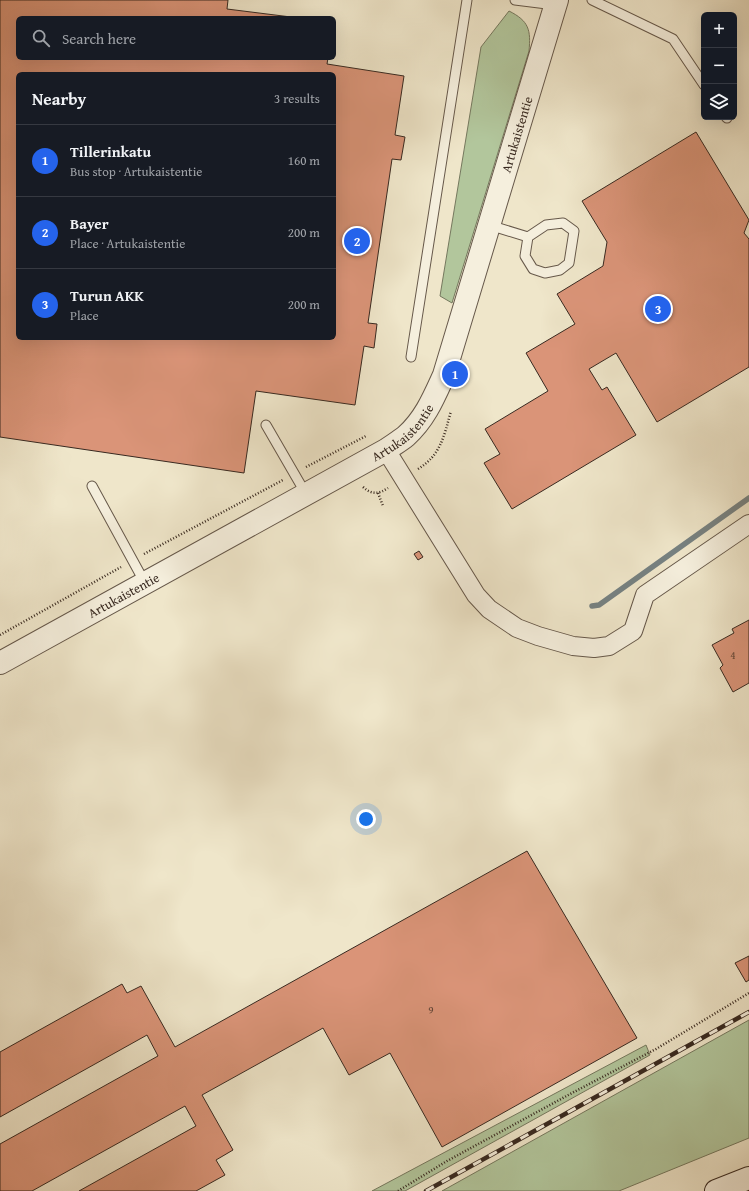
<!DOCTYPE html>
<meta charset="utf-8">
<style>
body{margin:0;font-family:"Gentium Book Plus",serif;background:#242831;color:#f1f3f6}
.controls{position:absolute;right:12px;top:12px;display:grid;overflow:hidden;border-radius:6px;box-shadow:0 4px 16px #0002}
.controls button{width:36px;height:36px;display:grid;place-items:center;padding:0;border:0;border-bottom:1px solid #363941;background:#171b24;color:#f1f3f6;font:20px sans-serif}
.you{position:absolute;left:366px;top:819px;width:14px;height:14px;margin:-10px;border:3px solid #fff;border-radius:50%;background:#1a73e8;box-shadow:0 0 0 6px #1a73e833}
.badge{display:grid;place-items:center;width:26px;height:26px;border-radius:50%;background:#2563eb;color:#fff;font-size:13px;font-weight:700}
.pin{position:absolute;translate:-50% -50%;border:2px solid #fff;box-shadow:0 1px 4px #0006}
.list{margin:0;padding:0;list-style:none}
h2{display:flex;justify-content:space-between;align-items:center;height:52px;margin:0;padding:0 16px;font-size:17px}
h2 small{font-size:13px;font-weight:400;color:#9ea1a6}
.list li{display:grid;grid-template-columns:26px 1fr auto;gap:12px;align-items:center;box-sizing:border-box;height:72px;padding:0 16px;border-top:1px solid #363941}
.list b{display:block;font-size:15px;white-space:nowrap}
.list p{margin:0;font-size:13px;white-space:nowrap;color:#9ea1a6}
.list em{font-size:13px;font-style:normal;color:#9ea1a6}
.icon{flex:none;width:22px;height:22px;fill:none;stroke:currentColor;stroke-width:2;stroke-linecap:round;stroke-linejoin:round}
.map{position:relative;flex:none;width:749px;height:1191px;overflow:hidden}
.search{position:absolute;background:#171b24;box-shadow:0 4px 16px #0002;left:16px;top:16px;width:320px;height:44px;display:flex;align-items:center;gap:10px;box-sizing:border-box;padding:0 14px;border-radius:6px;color:#9ea1a6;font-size:15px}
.panel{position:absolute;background:#171b24;box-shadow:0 4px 16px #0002;left:16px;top:72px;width:320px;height:268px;border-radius:6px}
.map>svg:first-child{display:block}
.green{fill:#b2c69c;stroke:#75785e}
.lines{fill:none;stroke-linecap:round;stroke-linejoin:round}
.stream{stroke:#768181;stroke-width:5.5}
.building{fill:#da9478;stroke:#382920;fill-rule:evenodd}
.service-casing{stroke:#66584a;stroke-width:11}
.minor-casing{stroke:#66584a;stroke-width:20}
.tertiary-casing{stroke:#66584a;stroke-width:24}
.secondary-casing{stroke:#382920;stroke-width:24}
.path{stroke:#382920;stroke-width:2.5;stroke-dasharray:1 2;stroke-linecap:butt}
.service{stroke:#f5efdd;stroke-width:9}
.minor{stroke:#f5efdd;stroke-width:18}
.tertiary{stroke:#f5efdd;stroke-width:22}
.secondary{stroke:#f5efdd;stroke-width:22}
.rail-casing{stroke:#382920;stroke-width:4.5}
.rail{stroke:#f5efdd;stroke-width:3;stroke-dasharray:9;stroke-linecap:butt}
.labels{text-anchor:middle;stroke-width:3.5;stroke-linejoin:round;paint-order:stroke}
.number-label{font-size:11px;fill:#604436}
.street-label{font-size:13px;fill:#382920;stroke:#f5efdd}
</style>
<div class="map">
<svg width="749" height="1191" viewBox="0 0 749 1191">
<rect width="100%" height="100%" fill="#efe6ca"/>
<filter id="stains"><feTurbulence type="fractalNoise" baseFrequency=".005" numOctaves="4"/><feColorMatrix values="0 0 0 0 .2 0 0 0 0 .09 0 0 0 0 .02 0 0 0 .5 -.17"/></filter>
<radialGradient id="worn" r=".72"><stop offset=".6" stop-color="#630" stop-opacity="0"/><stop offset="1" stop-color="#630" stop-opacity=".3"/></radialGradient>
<path class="green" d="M 509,11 C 529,21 531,30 529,51 L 452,303 L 440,296 L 481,47 Z
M 749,1020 L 749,1138 L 619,1191 L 442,1191 Z
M 646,1045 L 650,1055 L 405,1191 L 372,1191 Z"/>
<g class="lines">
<path class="stream" d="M 592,606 L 599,605 L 749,498"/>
</g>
<path class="building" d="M 0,0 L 228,0 L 227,9 L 299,18 L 18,18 L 18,58 L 328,58 L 327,64 L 404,76 L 395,135 L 405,137 L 401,160 L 392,159 L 368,323 L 377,324 L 374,348 L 364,346 L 355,405 L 256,391 L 244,473 L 0,437 ZM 18,74 L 334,74 L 334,338 L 18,338 Z
M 696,132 L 749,220 L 744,233 L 749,239 L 749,367 L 657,422 L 616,353 L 589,369 L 602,390 L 607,387 L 636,435 L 512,509 L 484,463 L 500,454 L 485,429 L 548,391 L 526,353 L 575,324 L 557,294 L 603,266 L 607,242 L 582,201 Z
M 419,551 L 423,557 L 418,560 L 414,554 Z
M 749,620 L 749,683 L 733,692 L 720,668 L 723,665 L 712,645 L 734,633 L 732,629 Z
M 527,851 L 637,1038 L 442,1147 L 390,1053 L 349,1075 L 323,1028 L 202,1095 L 233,1150 L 216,1160 L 225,1175 L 196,1191 L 79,1191 L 196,1126 L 185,1106 L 32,1191 L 0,1191 L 0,1144 L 158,1056 L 147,1035 L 0,1117 L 0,1052 L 122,984 L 127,993 L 141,986 L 175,1047 Z
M 749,956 L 749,980 L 746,982 L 735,963 Z"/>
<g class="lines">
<g class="service-casing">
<path id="service" d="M 515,0 L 555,5
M 592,0 L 673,39 L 704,85
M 726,117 L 727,118
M 489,225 L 528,237 L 525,256 L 533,269 L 545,273 L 560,270 L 569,263 L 574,231 L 563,223 L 546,225 L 528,237
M 411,357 L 467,0
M 266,425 L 306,494
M 92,486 L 145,583"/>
</g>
<g class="minor-casing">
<path id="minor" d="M 386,450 L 476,595 L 489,609 L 517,628 L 538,636 L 573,646 L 594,648 L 609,646 L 633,631 L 645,595 L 749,524"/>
</g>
<g class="tertiary-casing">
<g id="tertiary">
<path id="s1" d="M 0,663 L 386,450 C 393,445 400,441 406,436 C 425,419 434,397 444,375 L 557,0"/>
</g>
</g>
<g class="secondary-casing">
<path id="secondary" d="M 716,1191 L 749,1178"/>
</g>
<path class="path" d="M 306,467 L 366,436
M 418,469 C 441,455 444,436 451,411
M 363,487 C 372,495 379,494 388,488
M 378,493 L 383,506
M 144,554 L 283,480
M 0,635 L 121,567
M 398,1191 L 447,1161 L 572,1093 L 656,1049 L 749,993"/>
<use href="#service" class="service"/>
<use href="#minor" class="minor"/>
<use href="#tertiary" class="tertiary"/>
<use href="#secondary" class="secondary"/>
<g class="rail-casing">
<path id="rail" d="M 426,1191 L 749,1012"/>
</g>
<use href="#rail" class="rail"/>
</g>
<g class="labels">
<g class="number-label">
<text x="733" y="659">4</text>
<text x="431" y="1014">9</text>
</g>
<g class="street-label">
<text dy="5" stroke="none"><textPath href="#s1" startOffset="789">Artukaistentie</textPath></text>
<text dy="5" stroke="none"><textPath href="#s1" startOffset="465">Artukaistentie</textPath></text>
<text dy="5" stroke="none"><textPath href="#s1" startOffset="141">Artukaistentie</textPath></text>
</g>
</g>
<rect width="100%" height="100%" filter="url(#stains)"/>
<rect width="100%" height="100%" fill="url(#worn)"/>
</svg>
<div class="controls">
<button>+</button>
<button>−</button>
<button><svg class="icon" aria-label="layers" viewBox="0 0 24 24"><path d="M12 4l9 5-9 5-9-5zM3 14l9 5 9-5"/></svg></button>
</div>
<div class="you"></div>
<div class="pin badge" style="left:455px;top:374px">1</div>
<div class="pin badge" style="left:357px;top:241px">2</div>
<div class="pin badge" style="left:658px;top:309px">3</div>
<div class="search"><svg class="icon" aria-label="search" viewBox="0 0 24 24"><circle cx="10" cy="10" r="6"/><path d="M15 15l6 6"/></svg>Search here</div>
<section class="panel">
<h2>Nearby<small>3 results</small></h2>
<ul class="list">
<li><span class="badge">1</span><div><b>Tillerinkatu</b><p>Bus stop · Artukaistentie</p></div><em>160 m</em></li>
<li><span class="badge">2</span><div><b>Bayer</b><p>Place · Artukaistentie</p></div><em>200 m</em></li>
<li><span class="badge">3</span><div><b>Turun AKK</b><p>Place</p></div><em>200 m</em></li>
</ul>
</section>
</div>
